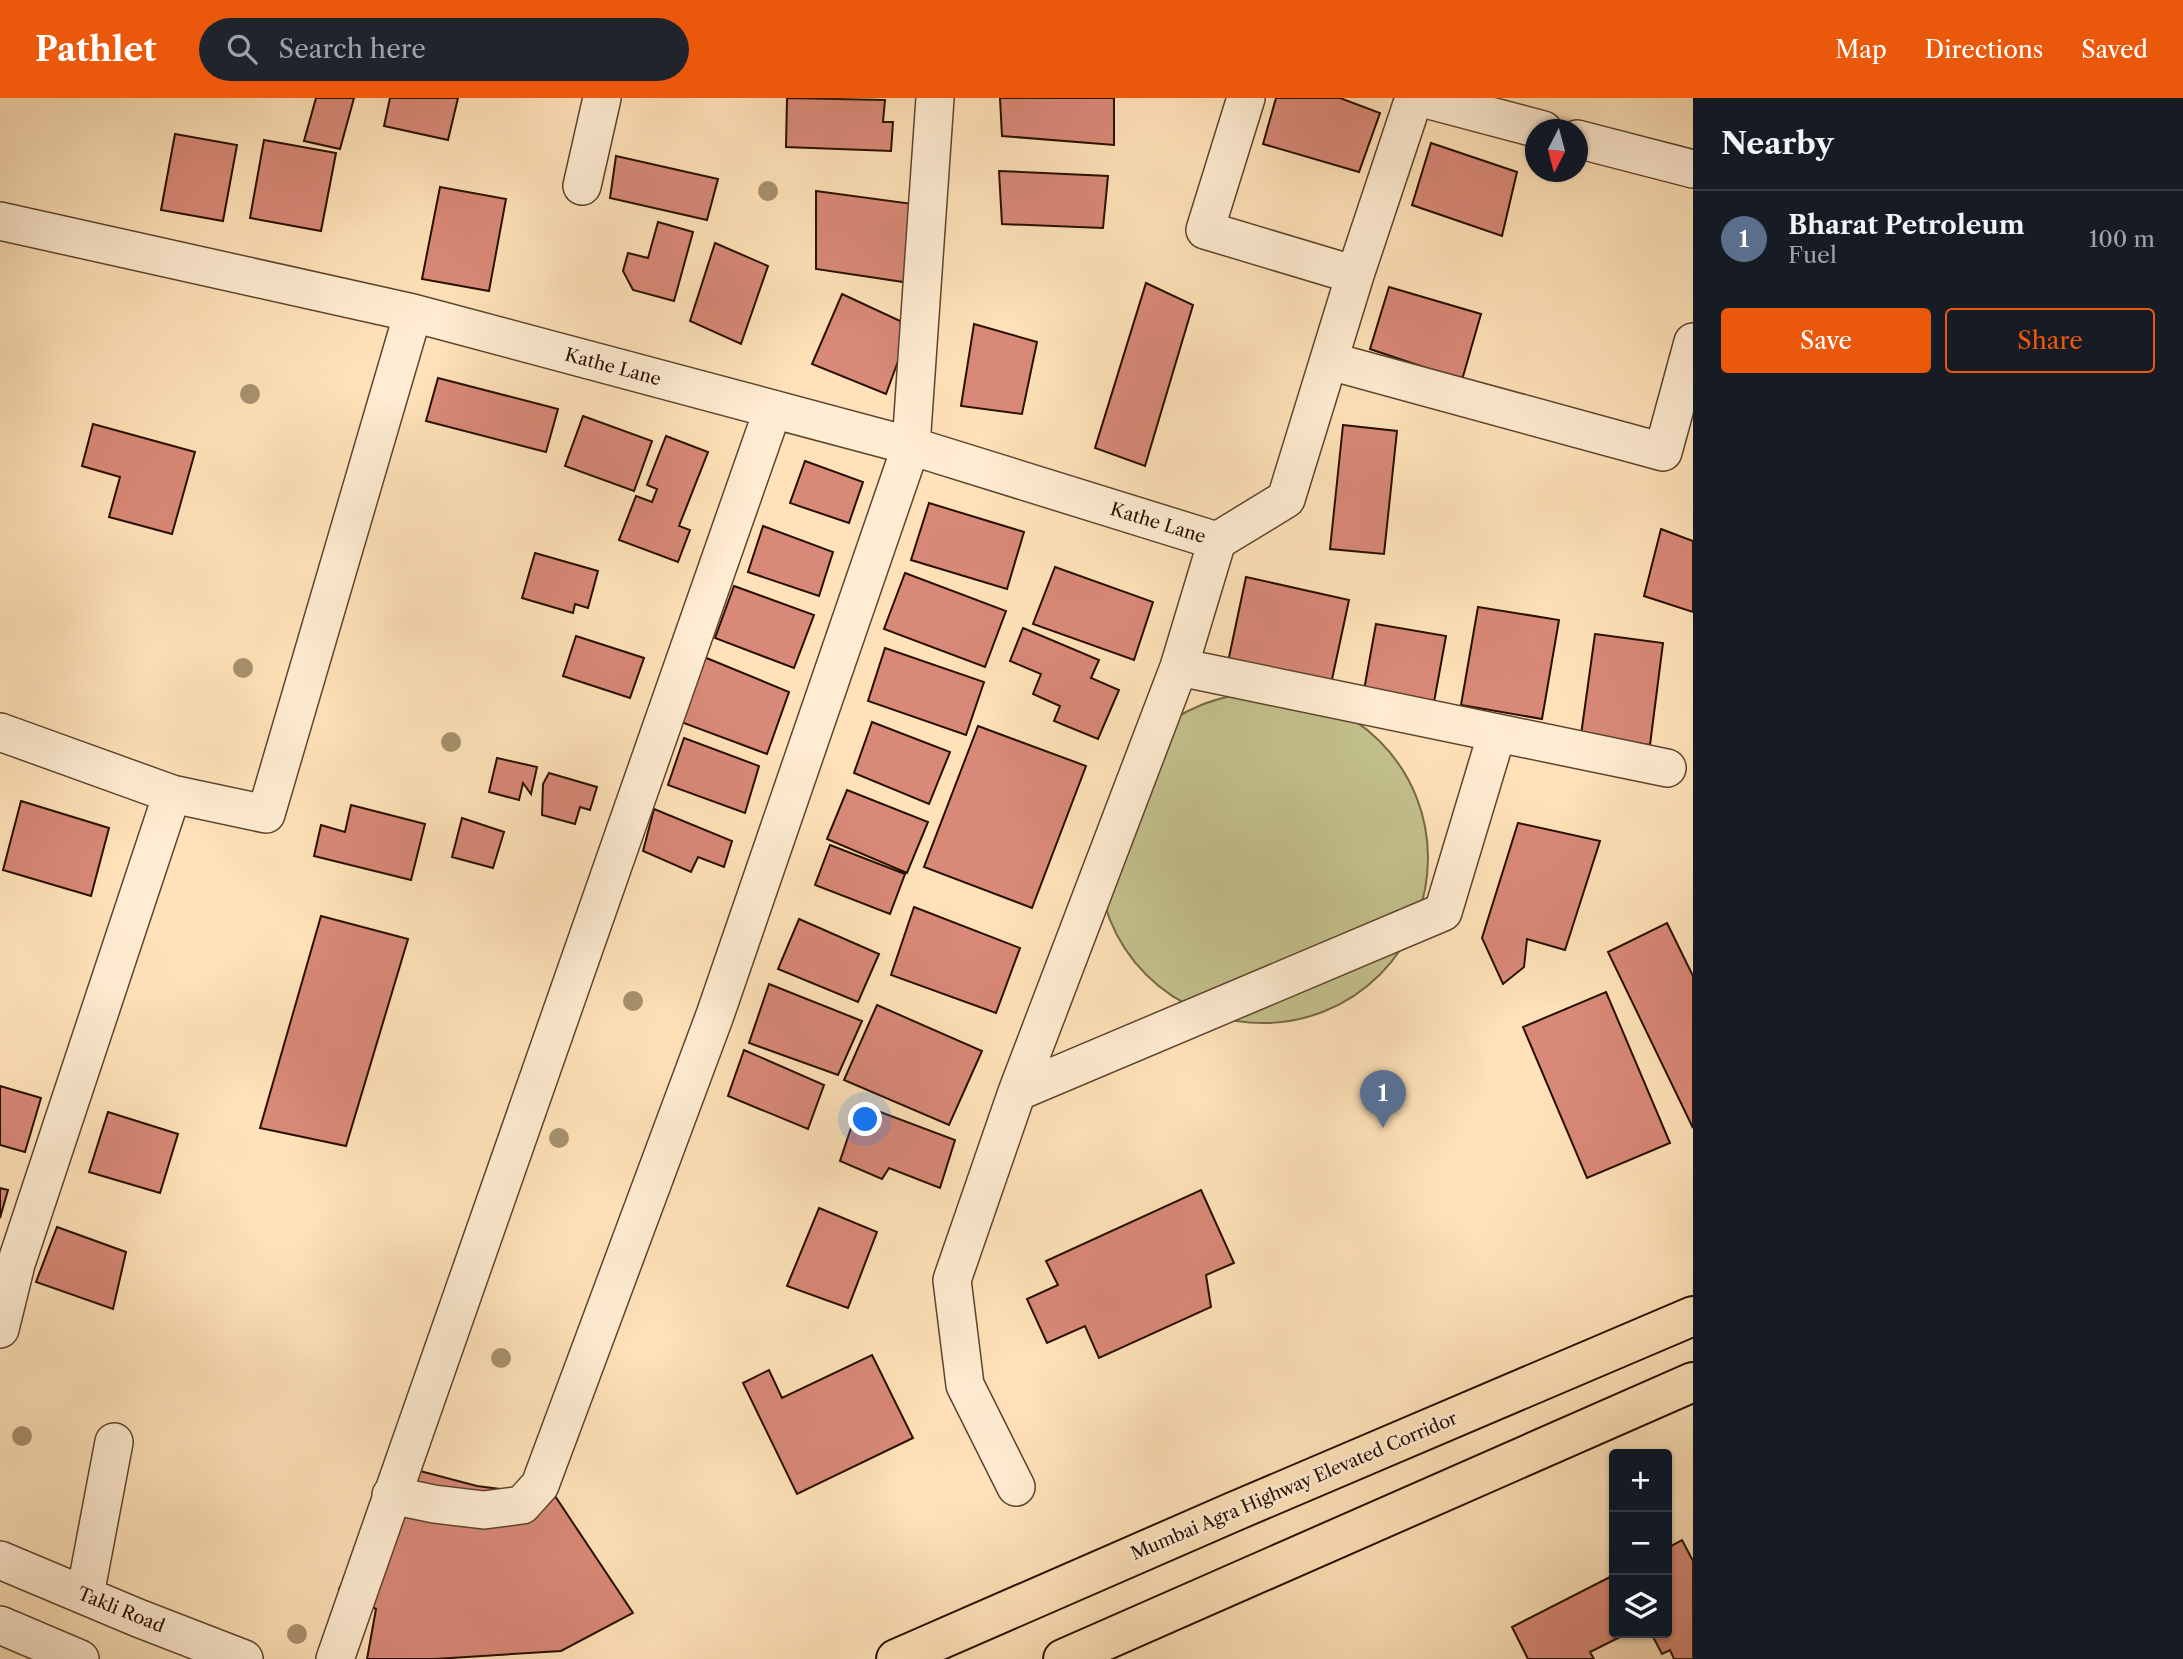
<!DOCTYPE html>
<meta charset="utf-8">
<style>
body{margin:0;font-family:"Libre Caslon Text",serif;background:#20242c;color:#f1f3f6}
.controls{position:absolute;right:21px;bottom:21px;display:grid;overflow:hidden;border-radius:7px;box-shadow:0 2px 5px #0004}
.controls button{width:63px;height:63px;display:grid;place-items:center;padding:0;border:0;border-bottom:2px solid #363941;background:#171b24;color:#f1f3f6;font:35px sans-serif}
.compass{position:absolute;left:1525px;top:21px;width:63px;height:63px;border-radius:50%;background:#171b24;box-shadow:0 2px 5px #0004;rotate:186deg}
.you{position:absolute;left:866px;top:1022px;width:24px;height:24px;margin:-18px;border:5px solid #fff;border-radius:50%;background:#1a73e8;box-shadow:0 0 0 10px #1a73e833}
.badge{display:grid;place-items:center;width:46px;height:46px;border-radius:50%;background:#ea580c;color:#fff;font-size:23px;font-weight:700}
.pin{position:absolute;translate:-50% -58px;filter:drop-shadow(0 2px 4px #0008)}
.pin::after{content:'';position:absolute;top:37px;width:24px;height:21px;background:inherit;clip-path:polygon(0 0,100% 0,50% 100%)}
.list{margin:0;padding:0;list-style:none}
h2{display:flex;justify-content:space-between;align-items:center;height:91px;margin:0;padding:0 28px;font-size:30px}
h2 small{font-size:23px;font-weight:400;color:#9ea1a6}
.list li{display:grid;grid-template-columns:46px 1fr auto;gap:21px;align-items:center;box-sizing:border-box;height:98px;padding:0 28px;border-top:2px solid #363941}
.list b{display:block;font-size:26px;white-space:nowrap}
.list p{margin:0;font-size:23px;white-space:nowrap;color:#9ea1a6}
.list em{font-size:23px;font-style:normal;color:#9ea1a6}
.actions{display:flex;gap:14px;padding:21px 28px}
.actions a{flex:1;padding:16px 0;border:2px solid #ea580c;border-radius:7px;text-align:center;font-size:24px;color:#ea580c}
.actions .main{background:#ea580c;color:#fff}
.icon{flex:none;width:38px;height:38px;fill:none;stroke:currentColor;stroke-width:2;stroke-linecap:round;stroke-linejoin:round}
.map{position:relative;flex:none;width:1693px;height:1561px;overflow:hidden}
header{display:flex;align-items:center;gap:42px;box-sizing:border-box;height:98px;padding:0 35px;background:#ea580c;color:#fff}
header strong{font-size:33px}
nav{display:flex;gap:38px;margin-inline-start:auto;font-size:24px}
.search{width:490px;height:63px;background:#20242c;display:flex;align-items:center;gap:18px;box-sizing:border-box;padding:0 24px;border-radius:38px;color:#9ea1a6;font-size:26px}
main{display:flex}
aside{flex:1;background:#171b24}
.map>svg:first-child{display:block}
.green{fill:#c4c28d;stroke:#766946;stroke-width:2}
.building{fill:#d98978;stroke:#281000;stroke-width:2}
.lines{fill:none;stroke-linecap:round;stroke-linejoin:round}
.minor-casing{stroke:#5e442e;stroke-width:40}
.highway-casing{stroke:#281000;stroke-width:42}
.minor{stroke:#ffecd2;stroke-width:37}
.highway{stroke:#ffe2b9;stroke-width:38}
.tree{fill:#a7916e}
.labels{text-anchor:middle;stroke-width:5;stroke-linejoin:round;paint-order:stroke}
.street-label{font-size:18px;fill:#281000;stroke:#ffecd2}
</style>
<header>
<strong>Pathlet</strong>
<div class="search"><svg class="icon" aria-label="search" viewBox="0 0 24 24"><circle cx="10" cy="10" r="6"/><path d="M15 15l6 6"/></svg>Search here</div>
<nav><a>Map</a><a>Directions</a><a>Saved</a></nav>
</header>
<main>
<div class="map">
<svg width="1693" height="1561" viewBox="0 0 1693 1561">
<rect width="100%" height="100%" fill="#ffe2b9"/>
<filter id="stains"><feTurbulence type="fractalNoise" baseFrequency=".00286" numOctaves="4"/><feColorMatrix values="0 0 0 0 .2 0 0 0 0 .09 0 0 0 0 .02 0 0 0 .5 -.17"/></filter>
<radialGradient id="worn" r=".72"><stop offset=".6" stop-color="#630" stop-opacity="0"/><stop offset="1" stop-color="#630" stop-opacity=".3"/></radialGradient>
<path class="green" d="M1098 760a165 165 0 1 1 330 0a165 165 0 1 1-330 0Z"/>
<path class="building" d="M 316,0 L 354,0 L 340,51 L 304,43 Z
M 390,0 L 458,0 L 448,42 L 384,28 Z
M 787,0 L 885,2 L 883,24 L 893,24 L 891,53 L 786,49 Z
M 1000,0 L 1114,0 L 1114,47 L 1002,38 Z
M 1276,0 L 1340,0 L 1380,15 L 1359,74 L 1263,46 Z
M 175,36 L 237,47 L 223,123 L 161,112 Z
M 264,42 L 336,55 L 321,133 L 250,120 Z
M 1431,45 L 1517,74 L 1502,138 L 1412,107 Z
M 616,58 L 718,81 L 707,122 L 610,100 Z
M 999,73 L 1108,78 L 1103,130 L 1002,126 Z
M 440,89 L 506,101 L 489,193 L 422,181 Z
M 816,93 L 913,106 L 910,185 L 816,171 Z
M 658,124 L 693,134 L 674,203 L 633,192 L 623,173 L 628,155 L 648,160 Z
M 715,145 L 768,168 L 741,246 L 690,223 Z
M 1146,185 L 1193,207 L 1145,368 L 1095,350 Z
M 1389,189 L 1481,216 L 1462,282 L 1370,251 Z
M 842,196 L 911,228 L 886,296 L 812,266 Z
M 974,226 L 1037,244 L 1022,316 L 961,308 Z
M 438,280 L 558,311 L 546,354 L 426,323 Z
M 583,318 L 652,343 L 634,393 L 565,368 Z
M 93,326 L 195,354 L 172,436 L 109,419 L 120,379 L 82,368 Z
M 1343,327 L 1397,333 L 1384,456 L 1330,451 Z
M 666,338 L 708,354 L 679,428 L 690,432 L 678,464 L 619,442 L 636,398 L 652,404 L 657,391 L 647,387 Z
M 805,363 L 863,384 L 849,425 L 790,405 Z
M 929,405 L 1024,434 L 1007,491 L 911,462 Z
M 763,428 L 833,454 L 819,498 L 748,474 Z
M 1661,431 L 1693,443 L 1693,514 L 1644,498 Z
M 535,455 L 598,473 L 588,510 L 575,506 L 573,515 L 522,500 Z
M 1055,469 L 1153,504 L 1134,562 L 1033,526 Z
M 905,475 L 1006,513 L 985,569 L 884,531 Z
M 1246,479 L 1349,502 L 1331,586 L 1228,564 Z
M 734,488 L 814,517 L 794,570 L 715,540 Z
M 1478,509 L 1559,522 L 1542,621 L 1461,607 Z
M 1376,526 L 1446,538 L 1434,604 L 1364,592 Z
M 1023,530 L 1099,562 L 1091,580 L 1119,592 L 1098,641 L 1054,623 L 1060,608 L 1033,596 L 1041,576 L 1010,563 Z
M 1595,536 L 1663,545 L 1650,647 L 1581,637 Z
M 576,538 L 644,560 L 630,600 L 563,578 Z
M 885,550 L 984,584 L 966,637 L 868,603 Z
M 704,559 L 789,594 L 767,656 L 681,624 Z
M 872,624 L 950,654 L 929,706 L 854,675 Z
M 978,628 L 1086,668 L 1032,810 L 924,769 Z
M 684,640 L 759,668 L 745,715 L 668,687 Z
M 497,660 L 537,669 L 531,696 L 523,685 L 519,702 L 489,694 Z
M 549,675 L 597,689 L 590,712 L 580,709 L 575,726 L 542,717 L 543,686 Z
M 847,692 L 928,724 L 907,775 L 827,741 Z
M 21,703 L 109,730 L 91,798 L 3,772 Z
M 351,707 L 425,726 L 411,782 L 314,758 L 321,727 L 345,734 Z
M 654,711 L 732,743 L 724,769 L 698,759 L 691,774 L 643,753 Z
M 462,720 L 504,734 L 493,770 L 452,759 Z
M 1518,725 L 1600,743 L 1565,852 L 1527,841 L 1524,869 L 1503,886 L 1482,840 Z
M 830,747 L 905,776 L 890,816 L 815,787 Z
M 914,809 L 1020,850 L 996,915 L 891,877 Z
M 321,818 L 408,841 L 346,1048 L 260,1030 Z
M 799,821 L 879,856 L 858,904 L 778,871 Z
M 1667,825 L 1693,878 L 1693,1030 L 1608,854 Z
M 769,886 L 862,923 L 838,977 L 749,945 Z
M 1606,894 L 1670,1045 L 1587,1080 L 1523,929 Z
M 877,907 L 982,953 L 949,1027 L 844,982 Z
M 744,952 L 824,987 L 808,1031 L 728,998 Z
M 0,988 L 41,1000 L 25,1054 L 0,1047 Z
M 859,1006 L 955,1042 L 940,1090 L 889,1070 L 882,1081 L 840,1063 Z
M 108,1014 L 178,1036 L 160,1095 L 89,1074 Z
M 0,1090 L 8,1092 L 0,1120 Z
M 1201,1092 L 1234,1165 L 1206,1177 L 1211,1209 L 1099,1260 L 1085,1228 L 1047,1245 L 1027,1201 L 1058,1187 L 1046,1163 Z
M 819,1110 L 877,1134 L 848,1210 L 787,1188 Z
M 57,1129 L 126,1154 L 113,1211 L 36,1184 Z
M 872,1257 L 913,1340 L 797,1396 L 743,1285 L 769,1272 L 782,1300 Z
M 401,1368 L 477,1388 L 555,1398 L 633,1515 L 561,1553 L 435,1561 L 367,1561 L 376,1511 L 339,1491 Z
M 1682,1442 L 1693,1463 L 1693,1561 L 1674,1561 L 1670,1552 L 1662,1556 L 1651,1535 L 1667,1535 L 1667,1450 Z
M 1614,1477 L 1614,1535 L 1628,1535 L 1590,1554 L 1594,1561 L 1528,1561 L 1512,1529 Z"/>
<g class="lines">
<g class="minor-casing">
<path id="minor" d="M 1246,0 L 1205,132 L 1355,177
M 1422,0 L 1543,32
M 1577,41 L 1693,71
M 582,88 L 602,0
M 0,123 L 413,215 L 911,348 L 1217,443
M 1330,263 L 1663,354 L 1693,244
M 1179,569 L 1217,443 L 1286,401 L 1355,177 L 1414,0
M 0,634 L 172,696
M 1017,994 L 1443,814 L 1497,635
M 0,1231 L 16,1166 L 172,696 L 266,716 L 413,215
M 1016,1389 L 965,1287 L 952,1182 L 1017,994 L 1179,569 L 1667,670
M 391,1397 L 434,1406 L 484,1412 L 522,1407 L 540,1387 L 715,917 L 911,348 L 935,0
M 0,1462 L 138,1520 L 244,1561
M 85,1497 L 114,1344
M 0,1527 L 80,1561
M 335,1561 L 773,311"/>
</g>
<g class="highway-casing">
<path id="highway" d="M 896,1561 L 1233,1414 L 1693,1218
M 1063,1561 L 1693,1284"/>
</g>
<use href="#minor" class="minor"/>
<use href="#highway" class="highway"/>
</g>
<g class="tree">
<circle cx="768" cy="93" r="10"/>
<circle cx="250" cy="296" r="10"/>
<circle cx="243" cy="570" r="10"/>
<circle cx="451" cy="644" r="10"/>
<circle cx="633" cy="903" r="10"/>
<circle cx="559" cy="1040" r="10"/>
<circle cx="501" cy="1260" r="10"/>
<circle cx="22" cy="1338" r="10"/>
<circle cx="297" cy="1536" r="10"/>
</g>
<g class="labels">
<g class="street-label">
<text transform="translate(613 269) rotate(15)" y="6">Kathe Lane</text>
<text transform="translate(1158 425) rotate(17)" y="6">Kathe Lane</text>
<text transform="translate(1294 1388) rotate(-23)" y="6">Mumbai Agra Highway Elevated Corridor</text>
<text transform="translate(121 1512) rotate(22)" y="6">Takli Road</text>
</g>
</g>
<rect width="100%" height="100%" filter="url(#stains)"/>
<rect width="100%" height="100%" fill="url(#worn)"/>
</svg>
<div class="controls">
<button>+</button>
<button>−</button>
<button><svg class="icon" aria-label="layers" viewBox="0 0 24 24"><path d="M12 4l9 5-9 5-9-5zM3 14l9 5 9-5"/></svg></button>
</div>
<svg class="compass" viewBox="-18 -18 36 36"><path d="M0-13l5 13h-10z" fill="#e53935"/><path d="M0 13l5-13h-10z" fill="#9ea1a6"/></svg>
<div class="you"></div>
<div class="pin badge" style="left:1383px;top:1030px;background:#5c6f8a">1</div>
</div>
<aside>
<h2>Nearby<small></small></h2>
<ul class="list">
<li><span class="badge" style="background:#5c6f8a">1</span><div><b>Bharat Petroleum</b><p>Fuel</p></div><em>100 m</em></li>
</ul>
<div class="actions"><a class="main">Save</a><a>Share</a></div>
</aside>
</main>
